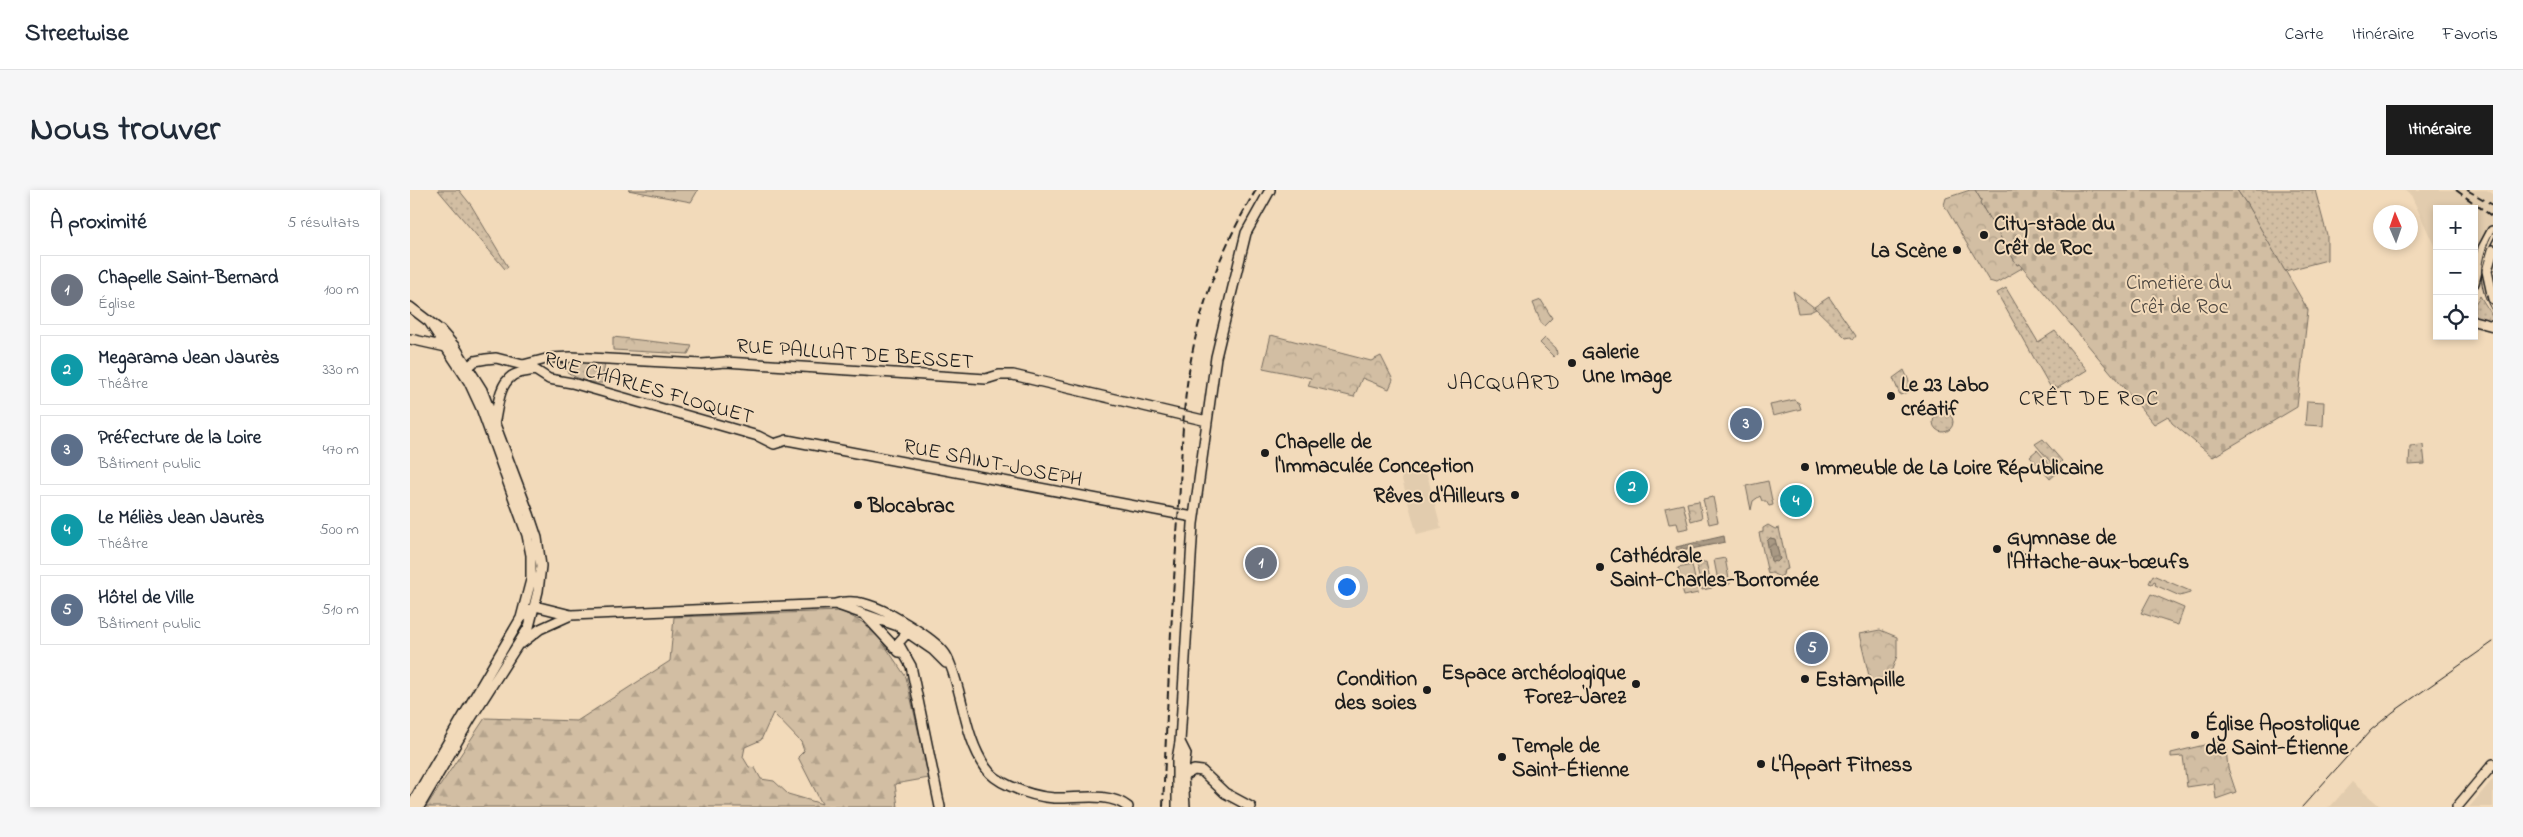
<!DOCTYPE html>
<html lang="fr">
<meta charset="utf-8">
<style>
body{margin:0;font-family:"Indie Flower",sans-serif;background:#f6f6f7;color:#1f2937}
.controls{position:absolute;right:15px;top:15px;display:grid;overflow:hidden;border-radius:0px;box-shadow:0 2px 8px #0003}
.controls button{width:45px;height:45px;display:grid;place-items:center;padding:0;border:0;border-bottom:1px solid #e0e1e3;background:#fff;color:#1f2937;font:25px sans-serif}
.compass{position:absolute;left:1963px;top:15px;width:45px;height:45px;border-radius:50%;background:#fff;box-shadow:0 2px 8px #0003;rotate:358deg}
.you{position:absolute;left:936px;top:396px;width:18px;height:18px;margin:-12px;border:4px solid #fff;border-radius:50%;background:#1a73e8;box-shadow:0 0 0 8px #1a73e833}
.badge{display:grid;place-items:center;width:32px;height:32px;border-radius:50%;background:#1c1c1c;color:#fff;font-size:16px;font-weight:700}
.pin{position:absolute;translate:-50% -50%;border:2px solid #fff;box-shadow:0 1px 5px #0006}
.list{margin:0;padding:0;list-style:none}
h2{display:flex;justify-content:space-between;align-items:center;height:65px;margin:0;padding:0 20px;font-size:21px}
h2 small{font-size:16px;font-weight:400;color:#747a83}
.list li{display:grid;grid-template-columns:32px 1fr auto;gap:15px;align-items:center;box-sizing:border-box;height:70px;margin:0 10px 10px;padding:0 10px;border:1px solid #e0e1e3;border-radius:0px}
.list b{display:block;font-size:19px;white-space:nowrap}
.list p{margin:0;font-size:16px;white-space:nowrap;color:#747a83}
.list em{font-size:16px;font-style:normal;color:#747a83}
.icon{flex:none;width:28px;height:28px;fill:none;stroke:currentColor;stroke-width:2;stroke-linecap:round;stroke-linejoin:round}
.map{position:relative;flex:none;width:2083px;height:617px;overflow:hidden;border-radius:0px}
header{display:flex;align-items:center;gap:30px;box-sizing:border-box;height:70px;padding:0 25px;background:#fff;border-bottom:1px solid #e0e1e3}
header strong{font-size:24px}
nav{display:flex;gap:28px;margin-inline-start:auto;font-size:18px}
.intro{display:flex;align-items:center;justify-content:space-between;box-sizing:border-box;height:120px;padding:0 30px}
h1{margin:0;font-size:35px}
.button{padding:12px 22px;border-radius:0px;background:#1c1c1c;color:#fff;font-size:18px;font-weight:700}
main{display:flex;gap:30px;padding:0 30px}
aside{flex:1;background:#fff;border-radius:0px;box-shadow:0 2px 8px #0003}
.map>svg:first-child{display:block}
.built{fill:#e2ccae}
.grass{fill:#d2bea3;stroke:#776d60}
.forest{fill:url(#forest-firs);stroke:#776d60;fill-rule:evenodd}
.cemetery{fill:url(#cemetery-stones);stroke:#776d60}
.park{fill:url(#park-crowns);stroke:#776d60}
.garden{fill:url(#garden-dots);stroke:#776d60;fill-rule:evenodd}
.water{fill:url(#water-waves);stroke:#71675a}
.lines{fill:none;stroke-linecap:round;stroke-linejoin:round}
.secondary-casing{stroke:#1c1c1c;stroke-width:12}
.secondary{stroke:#f2daba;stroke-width:9}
.tram{stroke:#1c1c1c;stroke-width:1}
.rail{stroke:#1c1c1c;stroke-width:2;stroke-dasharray:8 4;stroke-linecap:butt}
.poi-dot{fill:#1c1c1c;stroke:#f2daba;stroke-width:2}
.labels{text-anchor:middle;stroke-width:4;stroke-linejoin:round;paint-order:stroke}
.poi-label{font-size:21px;font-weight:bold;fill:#1c1c1c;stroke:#f2daba;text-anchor:start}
.park-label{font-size:21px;fill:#4a443e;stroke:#f2daba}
.street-label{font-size:21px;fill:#1c1c1c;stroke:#f2daba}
.neighbourhood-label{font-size:22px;letter-spacing:1px;fill:#1c1c1c;stroke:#f2daba}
</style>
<header>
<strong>Streetwise</strong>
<nav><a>Carte</a><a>Itinéraire</a><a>Favoris</a></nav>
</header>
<div class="intro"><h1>Nous trouver</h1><a class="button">Itinéraire</a></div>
<main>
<aside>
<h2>À proximité<small>5 résultats</small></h2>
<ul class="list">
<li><span class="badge" style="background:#6b7280">1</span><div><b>Chapelle Saint-Bernard</b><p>Église</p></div><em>100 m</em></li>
<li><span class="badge" style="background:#0f9aa8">2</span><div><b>Megarama Jean Jaurès</b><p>Théâtre</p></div><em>330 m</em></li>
<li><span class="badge" style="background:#5c6f8a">3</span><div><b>Préfecture de la Loire</b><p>Bâtiment public</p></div><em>470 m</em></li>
<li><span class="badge" style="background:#0f9aa8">4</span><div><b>Le Méliès Jean Jaurès</b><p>Théâtre</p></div><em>500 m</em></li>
<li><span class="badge" style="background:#5c6f8a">5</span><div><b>Hôtel de Ville</b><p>Bâtiment public</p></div><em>510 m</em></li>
</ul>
</aside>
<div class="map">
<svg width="2083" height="617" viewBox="0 0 2083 617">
<defs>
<pattern id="forest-firs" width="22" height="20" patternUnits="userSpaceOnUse" patternTransform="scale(1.25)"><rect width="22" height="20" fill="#d2bea3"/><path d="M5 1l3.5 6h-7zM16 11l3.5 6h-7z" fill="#b4a38c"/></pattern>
<pattern id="cemetery-stones" width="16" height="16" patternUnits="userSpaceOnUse" patternTransform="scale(1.25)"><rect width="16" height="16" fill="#d2bea3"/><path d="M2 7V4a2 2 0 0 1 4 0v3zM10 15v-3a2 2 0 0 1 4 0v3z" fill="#b4a38c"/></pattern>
<pattern id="park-crowns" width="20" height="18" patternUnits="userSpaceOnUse" patternTransform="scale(1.25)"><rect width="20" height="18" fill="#d2bea3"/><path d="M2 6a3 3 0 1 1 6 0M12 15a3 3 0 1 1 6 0" fill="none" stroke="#b4a38c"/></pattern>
<pattern id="garden-dots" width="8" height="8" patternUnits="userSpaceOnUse" patternTransform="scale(1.25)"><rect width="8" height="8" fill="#d2bea3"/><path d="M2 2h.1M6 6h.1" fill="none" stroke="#b4a38c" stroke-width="1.8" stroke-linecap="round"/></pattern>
<pattern id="water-waves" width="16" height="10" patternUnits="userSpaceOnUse" patternTransform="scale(1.25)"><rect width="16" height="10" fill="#a99984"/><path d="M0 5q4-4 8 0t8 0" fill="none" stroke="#897c6b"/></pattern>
</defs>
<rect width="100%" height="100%" fill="#f2daba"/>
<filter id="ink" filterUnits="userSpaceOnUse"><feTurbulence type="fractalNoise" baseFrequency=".02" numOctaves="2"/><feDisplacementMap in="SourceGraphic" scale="10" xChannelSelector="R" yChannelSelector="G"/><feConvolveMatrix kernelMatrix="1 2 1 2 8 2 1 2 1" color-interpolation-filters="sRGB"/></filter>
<g filter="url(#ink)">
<path class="built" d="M 1996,0 L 2077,0 L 2083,4 L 2083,46 L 2075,43 L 2065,72 L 2064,19 L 2027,19 L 2027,62 L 2000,3 Z
M 1015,276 L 1031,339 L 1007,345 L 990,282 Z
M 2083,589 L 2083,617 L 2059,617 L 2061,615 Z
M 1942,592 L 1971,617 L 1917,617 L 1921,616 Z"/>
<path class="grass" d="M 218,0 L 288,0 L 281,12 Z
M 1135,148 L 1146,158 L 1147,164 L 1144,167 L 1130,153 Z
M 1384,210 L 1389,213 L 1391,219 L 1363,226 L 1360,215 Z
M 1897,211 L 1914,212 L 1913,236 L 1895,235 Z
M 1358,291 L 1363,315 L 1359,316 L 1356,311 L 1352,311 L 1350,306 L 1343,311 L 1341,320 L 1336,296 Z
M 1303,307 L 1308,332 L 1299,334 L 1293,309 Z
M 1273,314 L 1279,338 L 1269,340 L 1267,333 L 1259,334 L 1255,318 Z
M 1315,368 L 1320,394 L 1309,396 L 1304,370 Z
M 1282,375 L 1288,403 L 1274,406 L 1268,378 Z
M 1743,385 L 1780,401 L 1780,403 L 1770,406 L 1745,395 L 1746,392 L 1744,391 L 1742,394 L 1739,393 Z"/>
<path class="forest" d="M 431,421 L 452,432 L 471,450 L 496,487 L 519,588 L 485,594 L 488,617 L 16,617 L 75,528 L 167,531 L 260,471 L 264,427 ZM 363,523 L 391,552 L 394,561 L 388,567 L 412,614 L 378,604 L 364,591 L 351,589 L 345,578 L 339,577 L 333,567 L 335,557 L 351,550 Z"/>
<path class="cemetery" d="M 1565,0 L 1827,0 L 1836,13 L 1898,120 L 1887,217 L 1803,267 L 1762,233 L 1758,226 L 1744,234 L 1610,74 L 1607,75 L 1570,13 L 1571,10 Z"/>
<path class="park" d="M 1560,0 L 1565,0 L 1571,10 L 1570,13 L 1607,75 L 1610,74 L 1612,78 L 1586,93 L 1579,91 L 1534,15 L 1536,8 Z
M 1383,101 L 1406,119 L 1400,122 L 1388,123 Z
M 1131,110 L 1142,128 L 1134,136 L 1132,135 L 1123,113 Z
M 861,145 L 961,171 L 971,166 L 983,190 L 979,199 L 952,188 L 944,207 L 898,196 L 901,188 L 853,178 Z
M 203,147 L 282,156 L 278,164 L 203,160 Z
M 1627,260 L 1647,283 L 1640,289 L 1620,266 Z
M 1289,311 L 1292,328 L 1281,331 L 1277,313 Z
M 1296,372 L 1302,398 L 1292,400 L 1286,374 Z
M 1741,404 L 1774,418 L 1768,435 L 1731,423 Z
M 1470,440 L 1487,447 L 1487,466 L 1478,490 L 1461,494 L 1449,444 Z
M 1815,550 L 1818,578 L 1826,602 L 1806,609 L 1804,593 L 1777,597 L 1773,566 L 1761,567 L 1761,563 Z"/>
<path class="garden" d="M 28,0 L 49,0 L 61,15 L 98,77 L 95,79 Z
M 1827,0 L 1905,0 L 1917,45 L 1917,70 L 1875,81 L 1836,13 Z
M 1596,98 L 1628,152 L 1645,141 L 1677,180 L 1646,199 L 1644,196 L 1641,198 L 1587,103 Z
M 2070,106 L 2083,127 L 2083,133 L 2068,129 L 2064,124 L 2065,114 Z
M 1419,107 L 1446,146 L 1443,150 L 1441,147 L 1436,148 L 1404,117 Z
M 172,171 L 195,173 L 192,193 C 177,194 157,186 149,173 Z
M 1494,180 L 1503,200 L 1490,205 L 1483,188 Z
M1523 232a10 10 0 1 1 20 0a10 10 0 1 1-20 0Z
M 1633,249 L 1652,271 L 1645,277 L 1625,254 Z
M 2013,255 L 2015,274 L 1999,275 L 2000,256 Z
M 1358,335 L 1365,339 L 1369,338 L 1378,379 L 1374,380 L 1373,385 L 1369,387 L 1362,383 L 1358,384 L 1349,343 L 1353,342 L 1353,338 ZM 1360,348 L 1364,349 L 1369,369 L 1367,372 L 1362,370 L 1358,351 Z"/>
<path class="water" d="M 1314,346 L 1315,352 L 1267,362 L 1266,357 Z
M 1360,348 L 1365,349 L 1370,369 L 1367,372 L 1361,371 L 1357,351 Z"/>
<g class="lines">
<g class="secondary-casing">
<path id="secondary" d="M 2083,60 L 2077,81 L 2083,109
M 2064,93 L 2073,58 L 2082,41
M 0,117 L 30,140 L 45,157 L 72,200 L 119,324 L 127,348 L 131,376 L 128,401 L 119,437 L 61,528 L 9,617
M 2064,131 L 2083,136
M 0,149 L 36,157
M 53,182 L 65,171 L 76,169 L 86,168 L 113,175 L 140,168 L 161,167 L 292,174 L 316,172 L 576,189 L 589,185 L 603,185 L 797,231
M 85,230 C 88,216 89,195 102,186 C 107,182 118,182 125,180 L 139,189 L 162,193 L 348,246 L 364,254 L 377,250 L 783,327
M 425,414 L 488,436 L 523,460 L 536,473
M 454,424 L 489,462
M 111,428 L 125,416 L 161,425 L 425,414 C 445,408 462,415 480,424 C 494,432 530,452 537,467 C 554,502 553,545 576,578 C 581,586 591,592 600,596 C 613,602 629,607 644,608 C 667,609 698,601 718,617
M 498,442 L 488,453 L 501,476 L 530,617
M 112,453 L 130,439 L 161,425
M 770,552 L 776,564 L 773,586 L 775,617
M 773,586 L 784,580 L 792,581 L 815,603 L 841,617
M 0,617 L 111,428 L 121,390 L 121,365 L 117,345 L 71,218 L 59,192 L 20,133
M 767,617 L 767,569 L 770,552 L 783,334 L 806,167 L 836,43 L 860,0
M 2047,617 L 2083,574"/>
</g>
<use href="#secondary" class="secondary"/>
<path class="tram" d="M 2083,42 C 2069,68 2066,97 2083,122
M 1892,617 L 1961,540 L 1983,522 L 2083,452"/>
<path class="rail" d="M 2046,0 L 2083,27
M 2057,0 L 2083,15
M 753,617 C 757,521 761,426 768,330 C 772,275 771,218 782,164 C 793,106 815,51 846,0"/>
</g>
</g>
<g class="poi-dot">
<circle cx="1574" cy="45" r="5"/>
<circle cx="1547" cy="60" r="5"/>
<circle cx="1162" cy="173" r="5"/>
<circle cx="1481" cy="206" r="5"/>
<circle cx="855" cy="263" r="5"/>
<circle cx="1395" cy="277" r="5"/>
<circle cx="1105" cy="305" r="5"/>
<circle cx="448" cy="315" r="5"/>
<circle cx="1587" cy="359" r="5"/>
<circle cx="1190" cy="377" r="5"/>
<circle cx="1395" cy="489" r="5"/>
<circle cx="1226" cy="494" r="5"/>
<circle cx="1017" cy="500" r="5"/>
<circle cx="1785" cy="545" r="5"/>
<circle cx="1092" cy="567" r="5"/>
<circle cx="1351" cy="574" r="5"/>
</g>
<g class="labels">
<g class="poi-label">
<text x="1584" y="40">City-stade du<tspan x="1584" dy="24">Crêt de Roc</tspan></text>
<text x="1537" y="67" text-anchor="end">La Scène</text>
<text x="1172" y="168">Galerie<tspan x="1172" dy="24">Une Image</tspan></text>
<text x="1491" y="201">Le 23 Labo<tspan x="1491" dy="24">créatif</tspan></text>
<text x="865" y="258">Chapelle de<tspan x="865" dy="24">l'Immaculée Conception</tspan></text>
<text x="1405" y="284">Immeuble de La Loire Républicaine</text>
<text x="1095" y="312" text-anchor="end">Rêves d'Ailleurs</text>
<text x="458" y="322">Blocabrac</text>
<text x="1597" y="354">Gymnase de<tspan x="1597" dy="24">l'Attache-aux-bœufs</tspan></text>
<text x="1200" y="372">Cathédrale<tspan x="1200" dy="24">Saint-Charles-Borromée</tspan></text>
<text x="1216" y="489" text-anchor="end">Espace archéologique<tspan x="1216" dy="24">Forez-Jarez</tspan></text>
<text x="1007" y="495" text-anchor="end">Condition<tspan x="1007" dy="24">des soies</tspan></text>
<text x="1405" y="496">Estampille</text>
<text x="1795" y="540">Église Apostolique<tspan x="1795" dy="24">de Saint-Étienne</tspan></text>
<text x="1102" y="562">Temple de<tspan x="1102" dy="24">Saint-Étienne</tspan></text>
<text x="1361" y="581">L'Appart Fitness</text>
</g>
<g class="park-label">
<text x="1769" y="99">Cimetière du<tspan x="1769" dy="24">Crêt de Roc</tspan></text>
</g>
<g class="street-label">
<text transform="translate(445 163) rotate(4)" y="7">RUE PALLUAT DE BESSET</text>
<text transform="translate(239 197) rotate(16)" y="7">RUE CHARLES FLOQUET</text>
<text transform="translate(583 272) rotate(11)" y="7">RUE SAINT-JOSEPH</text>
</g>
<g class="neighbourhood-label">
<text x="1094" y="199">JACQUARD</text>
<text x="1679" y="215">CRÊT DE ROC</text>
</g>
</g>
</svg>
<div class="controls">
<button>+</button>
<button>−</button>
<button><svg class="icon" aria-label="locate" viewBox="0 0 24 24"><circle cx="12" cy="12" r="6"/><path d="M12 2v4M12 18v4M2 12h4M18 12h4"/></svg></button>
</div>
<svg class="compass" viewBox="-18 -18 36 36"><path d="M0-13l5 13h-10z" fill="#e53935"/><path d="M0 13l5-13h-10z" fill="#747a83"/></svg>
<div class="you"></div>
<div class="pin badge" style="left:851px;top:373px;background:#6b7280">1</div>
<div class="pin badge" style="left:1222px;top:297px;background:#0f9aa8">2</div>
<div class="pin badge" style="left:1336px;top:234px;background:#5c6f8a">3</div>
<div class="pin badge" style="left:1386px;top:311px;background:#0f9aa8">4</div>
<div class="pin badge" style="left:1402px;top:458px;background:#5c6f8a">5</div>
</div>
</main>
